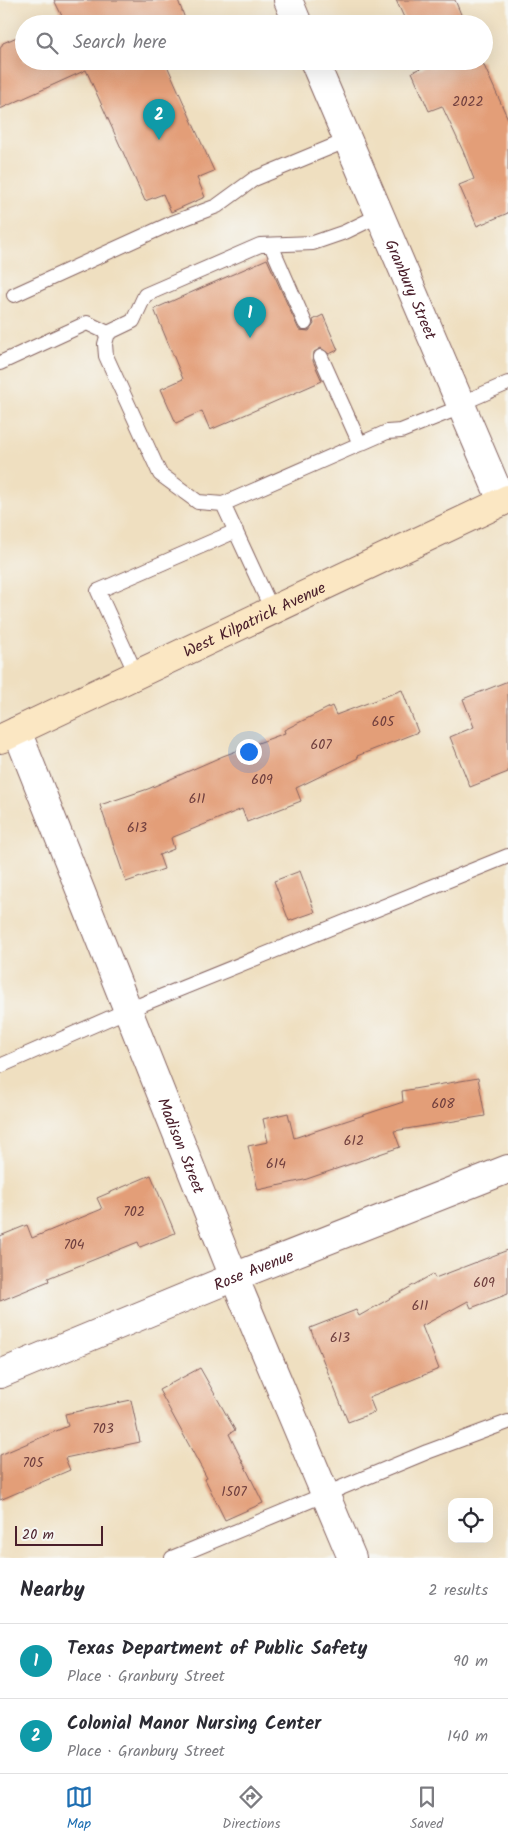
<!DOCTYPE html>
<meta charset="utf-8">
<style>
body{margin:0;font-family:Kalam,sans-serif;background:#f7f7f7;color:#2b2b33}
.controls{position:absolute;right:15px;bottom:15px;display:grid;overflow:hidden;border-radius:10px;box-shadow:0 5px 20px #0002}
.controls button{width:45px;height:45px;display:grid;place-items:center;padding:0;border:0;border-bottom:1px solid #e1e1e2;background:#fff;color:#2b2b33;font:25px sans-serif}
.scale{position:absolute;left:15px;bottom:12px;width:88px;box-sizing:border-box;padding-left:5px;border:2px solid #4a1f2b;border-top:0;font-size:14px;line-height:18px;white-space:nowrap;color:#4a1f2b;-webkit-text-stroke:4px #f6f6f2;paint-order:stroke}
.you{position:absolute;left:248px;top:751px;width:18px;height:18px;margin:-12px;border:4px solid #fff;border-radius:50%;background:#1a73e8;box-shadow:0 0 0 8px #1a73e833}
.badge{display:grid;place-items:center;width:32px;height:32px;border-radius:50%;background:#1f6fb2;color:#fff;font-size:16px;font-weight:700}
.pin{position:absolute;translate:-50% -41px;filter:drop-shadow(0 1px 2px #0008)}
.pin::after{content:'';position:absolute;top:26px;width:18px;height:15px;background:inherit;clip-path:polygon(0 0,100% 0,50% 100%)}
.list{margin:0;padding:0;list-style:none}
h2{display:flex;justify-content:space-between;align-items:center;height:65px;margin:0;padding:0 20px;font-size:21px}
h2 small{font-size:16px;font-weight:400;color:#7c7c81}
.list li{display:grid;grid-template-columns:32px 1fr auto;gap:15px;align-items:center;box-sizing:border-box;height:75px;padding:0 20px;border-top:1px solid #e1e1e2}
.list b{display:block;font-size:19px;white-space:nowrap}
.list p{margin:0;font-size:16px;white-space:nowrap;color:#7c7c81}
.list em{font-size:16px;font-style:normal;color:#7c7c81}
.icon{flex:none;width:28px;height:28px;fill:none;stroke:currentColor;stroke-width:2;stroke-linecap:round;stroke-linejoin:round}
.map{position:relative;flex:none;width:508px;height:1558px;overflow:hidden}
.search{position:absolute;background:#fff;box-shadow:0 5px 20px #0002;left:15px;right:15px;top:15px;height:55px;display:flex;align-items:center;gap:12px;box-sizing:border-box;padding:0 18px;border-radius:28px;color:#7c7c81;font-size:19px}
.sheet{height:215px;background:#fff}
nav{display:flex;justify-content:space-around;align-items:center;box-sizing:border-box;height:70px;border-top:1px solid #e1e1e2;background:#fff;font-size:14px;color:#7c7c81}
nav a{display:grid;justify-items:center;gap:2px}
nav .on{color:#1f6fb2}
.map>svg:first-child{display:block}
.building{fill:#e39e78}
.lines{fill:none;stroke-linecap:round;stroke-linejoin:round}
.lane-casing{stroke:#84625f;stroke-width:16}
.street-casing{stroke:#84625f;stroke-width:30}
.secondary-casing{stroke:#84625f;stroke-width:30}
.lane{stroke:#fff;stroke-width:14}
.street{stroke:#fff;stroke-width:28}
.secondary{stroke:#fbe7c3;stroke-width:28}
.labels{text-anchor:middle;stroke-width:4;stroke-linejoin:round;paint-order:stroke}
.number-label{font-size:14px;fill:#703f3e}
.street-label{font-size:16px;fill:#4a1f2b;stroke:#f6f6f2}
</style>
<div class="map">
<svg width="508" height="1558" viewBox="0 0 508 1558">
<rect width="100%" height="100%" fill="#f6f6f2"/>
<filter id="ink" filterUnits="userSpaceOnUse"><feTurbulence type="fractalNoise" baseFrequency=".02" numOctaves="2"/><feDisplacementMap in="SourceGraphic" scale="10" xChannelSelector="R" yChannelSelector="G"/><feConvolveMatrix kernelMatrix="1 2 1 2 8 2 1 2 1" color-interpolation-filters="sRGB"/></filter>
<filter id="wash" filterUnits="userSpaceOnUse"><feTurbulence type="fractalNoise" baseFrequency=".0096" numOctaves="4" result="noise"/><feDisplacementMap in="SourceGraphic" scale="20" xChannelSelector="R" yChannelSelector="G"/><feGaussianBlur stdDeviation="1.12" result="paint"/><feColorMatrix in="noise" values="0 0 0 0 0 0 0 0 0 0 0 0 0 0 0 0 0 1.4 0 .05"/><feComposite in="paint" operator="in"/></filter>
<g filter="url(#wash)">
<rect width="100%" height="100%" fill="#efdfc0"/>
<g id="blocks">
<path class="building" d="M 54,0 L 178,0 L 187,24 L 45,24 L 62,16 Z
M 396,0 L 455,0 L 465,24 L 407,24 Z
M 24,34 L 24,61 L 165,61 L 214,171 L 197,178 L 205,197 L 171,212 L 163,194 L 145,201 L 86,70 L 0,109 L 0,49 L 3,43 Z
M 423,61 L 482,61 L 508,119 L 508,213 L 477,226 L 459,185 L 474,179 L 463,151 L 442,106 L 429,111 L 412,72 L 425,66 Z
M 267,259 L 299,330 L 309,331 L 314,324 L 313,320 L 323,315 L 338,350 L 329,354 L 321,348 L 314,352 L 313,361 L 322,381 L 210,430 L 202,411 L 176,423 L 161,389 L 183,379 L 154,309 Z
M 508,681 L 508,772 L 470,787 L 450,737 L 474,727 L 463,699 Z
M 402,690 L 418,732 L 357,756 L 358,758 L 296,788 L 301,801 L 247,822 L 242,809 L 171,838 L 174,849 L 159,855 L 164,869 L 126,882 L 100,805 L 148,789 L 223,756 L 285,733 L 284,730 L 332,706 L 336,715 Z
M 300,871 L 315,912 L 289,921 L 274,881 Z
M 478,1078 L 485,1116 L 394,1131 L 400,1147 L 304,1180 L 258,1190 L 248,1146 L 268,1142 L 263,1119 L 288,1113 L 294,1138 L 403,1102 L 402,1091 Z
M 151,1175 L 175,1233 L 140,1247 L 138,1242 L 48,1278 L 49,1281 L 0,1301 L 0,1236 L 27,1225 L 32,1238 L 102,1209 L 97,1198 Z
M 508,1250 L 508,1294 L 471,1308 L 468,1301 L 422,1326 L 439,1369 L 369,1397 L 375,1412 L 348,1422 L 310,1328 L 356,1310 L 359,1316 L 433,1274 L 435,1278 Z
M 200,1368 L 235,1430 L 229,1434 L 263,1503 L 225,1520 L 205,1479 L 207,1478 L 159,1390 Z
M 131,1400 L 140,1442 L 65,1458 L 70,1470 L 0,1500 L 0,1455 L 68,1426 L 65,1414 Z"/>
</g>
</g>
<g filter="url(#ink)">
<use href="#blocks" fill-opacity="0" stroke="#84625f" stroke-width="1"/>
<g class="lines">
<g class="lane-casing">
<path id="lane" d="M 271,245 L 305,323
M 14,295 L 172,223 L 217,206 L 254,179 L 348,140
M 321,357 L 360,444
M 0,363 L 87,323 L 108,333
M 460,404 L 508,383
M 223,504 L 198,502 L 160,474 L 106,356 L 105,344 L 108,333 L 133,321 L 145,295 L 260,245 L 313,243 L 345,232 L 380,215
M 272,610 L 223,504 L 387,432 L 401,431 L 461,407
M 136,674 L 98,591 L 236,531
M 0,1066 L 128,1010 L 508,856
M 172,1558 L 427,1452 L 508,1422"/>
</g>
<g class="street-casing">
<g id="street">
<path d="M 288,0 L 298,24"/>
<path id="s1" d="M 314,61 L 502,501"/>
<path id="s2" d="M 17,731 L 234,1277 L 352,1558"/>
<path id="s3" d="M 0,1374 L 234,1277 L 508,1169"/>
</g>
</g>
<g class="secondary-casing">
<g id="secondary">
<path id="s4" d="M 0,739 L 508,499"/>
</g>
</g>
<use href="#lane" class="lane"/>
<use href="#street" class="street"/>
<use href="#secondary" class="secondary"/>
</g>
</g>
<g class="labels">
<g class="number-label">
<text x="468" y="106">2022</text>
<text x="383" y="726">605</text>
<text x="321" y="749">607</text>
<text x="262" y="784">609</text>
<text x="197" y="803">611</text>
<text x="137" y="832">613</text>
<text x="443" y="1108">608</text>
<text x="354" y="1145">612</text>
<text x="276" y="1168">614</text>
<text x="134" y="1216">702</text>
<text x="74" y="1249">704</text>
<text x="484" y="1287">609</text>
<text x="420" y="1310">611</text>
<text x="340" y="1342">613</text>
<text x="103" y="1433">703</text>
<text x="33" y="1467">705</text>
<text x="234" y="1496">1507</text>
</g>
<g class="street-label">
<text dy="6" stroke="none"><textPath href="#s1" startOffset="248">Granbury Street</textPath></text>
<text dy="6" stroke="none"><textPath href="#s4" startOffset="281">West Kilpatrick Avenue</textPath></text>
<text dy="6" stroke="none"><textPath href="#s2" startOffset="446">Madison Street</textPath></text>
<text dy="6" stroke="none"><textPath href="#s3" startOffset="274">Rose Avenue</textPath></text>
</g>
</g>
</svg>
<div class="controls">
<button><svg class="icon" aria-label="locate" viewBox="0 0 24 24"><circle cx="12" cy="12" r="6"/><path d="M12 2v4M12 18v4M2 12h4M18 12h4"/></svg></button>
</div>
<div class="scale">20 m</div>
<div class="you"></div>
<div class="pin badge" style="left:250px;top:338px;background:#0f9aa8">1</div>
<div class="pin badge" style="left:159px;top:140px;background:#0f9aa8">2</div>
<div class="search"><svg class="icon" aria-label="search" viewBox="0 0 24 24"><circle cx="10" cy="10" r="6"/><path d="M15 15l6 6"/></svg>Search here</div>
</div>
<section class="sheet">
<h2>Nearby<small>2 results</small></h2>
<ul class="list">
<li><span class="badge" style="background:#0f9aa8">1</span><div><b>Texas Department of Public Safety</b><p>Place · Granbury Street</p></div><em>90 m</em></li>
<li><span class="badge" style="background:#0f9aa8">2</span><div><b>Colonial Manor Nursing Center</b><p>Place · Granbury Street</p></div><em>140 m</em></li>
</ul>
</section>
<nav>
<a class="on"><svg class="icon" aria-label="map" viewBox="0 0 24 24"><path d="M3 6l6-2 6 2 6-2v14l-6 2-6-2-6 2zM9 4v14M15 6v14"/></svg>Map</a>
<a><svg class="icon" aria-label="directions" viewBox="0 0 24 24"><path d="M12 3l9 9-9 9-9-9zM9 14v-3h6M13 9l2 2-2 2"/></svg>Directions</a>
<a><svg class="icon" aria-label="saved" viewBox="0 0 24 24"><path d="M7 4h10v16l-5-4-5 4z"/></svg>Saved</a>
</nav>
